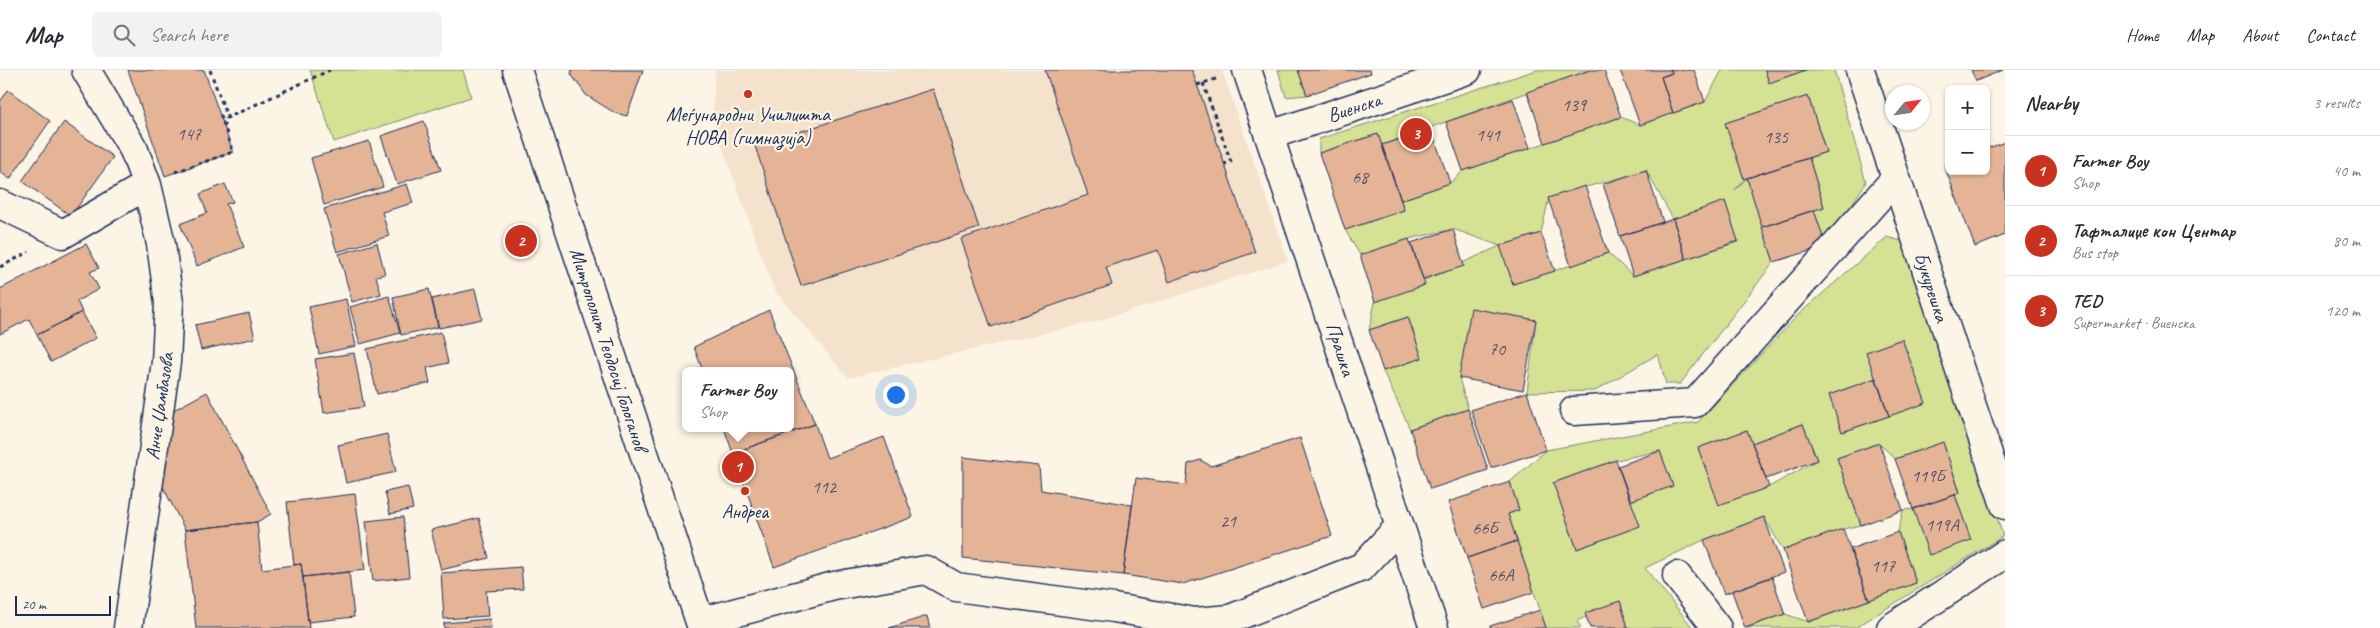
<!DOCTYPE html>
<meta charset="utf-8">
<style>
body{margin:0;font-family:Caveat,sans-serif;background:#f2f2f3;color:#2b2b33}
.controls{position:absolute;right:15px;top:15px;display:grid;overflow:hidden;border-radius:8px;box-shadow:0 1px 4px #0004}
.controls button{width:45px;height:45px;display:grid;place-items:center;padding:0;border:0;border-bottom:1px solid #e1e1e2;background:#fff;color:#2b2b33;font:25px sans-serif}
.compass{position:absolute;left:1885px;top:15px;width:45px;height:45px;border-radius:50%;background:#fff;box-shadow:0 1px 4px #0004;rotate:61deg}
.scale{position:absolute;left:15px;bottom:12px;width:96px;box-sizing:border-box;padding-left:5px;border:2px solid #1b2f5e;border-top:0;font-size:14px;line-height:18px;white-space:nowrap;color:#1b2f5e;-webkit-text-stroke:4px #fcf5e5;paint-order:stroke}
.you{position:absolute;left:895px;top:324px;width:18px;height:18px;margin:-12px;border:4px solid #fff;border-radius:50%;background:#1a73e8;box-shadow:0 0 0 8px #1a73e833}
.badge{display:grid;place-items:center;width:32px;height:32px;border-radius:50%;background:#c8321e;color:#fff;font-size:16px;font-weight:700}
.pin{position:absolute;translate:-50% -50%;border:2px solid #fff;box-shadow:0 1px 5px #0006}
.popup{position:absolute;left:682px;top:297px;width:112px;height:65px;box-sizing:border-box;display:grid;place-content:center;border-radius:8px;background:#fff;filter:drop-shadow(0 1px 4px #0005);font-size:16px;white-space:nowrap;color:#7c7c81}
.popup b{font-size:19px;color:#2b2b33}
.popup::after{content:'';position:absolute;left:50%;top:100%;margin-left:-10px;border:10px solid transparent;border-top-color:#fff}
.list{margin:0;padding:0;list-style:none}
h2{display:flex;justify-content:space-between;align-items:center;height:65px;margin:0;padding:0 20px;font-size:21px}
h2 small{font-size:16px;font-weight:400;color:#7c7c81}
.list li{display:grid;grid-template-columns:32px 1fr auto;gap:15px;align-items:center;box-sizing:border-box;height:70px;padding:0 20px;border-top:1px solid #e1e1e2}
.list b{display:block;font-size:19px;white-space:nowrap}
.list p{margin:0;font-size:16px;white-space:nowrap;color:#7c7c81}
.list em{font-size:16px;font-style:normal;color:#7c7c81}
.icon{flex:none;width:28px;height:28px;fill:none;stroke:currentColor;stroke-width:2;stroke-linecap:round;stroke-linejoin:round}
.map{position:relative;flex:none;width:2005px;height:558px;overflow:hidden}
header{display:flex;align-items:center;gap:30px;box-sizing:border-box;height:70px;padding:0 25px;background:#fff;border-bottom:1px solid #e1e1e2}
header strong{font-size:24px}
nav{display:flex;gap:28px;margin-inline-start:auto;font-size:18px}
.search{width:350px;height:45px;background:#f2f2f3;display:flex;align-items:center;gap:12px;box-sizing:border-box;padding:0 18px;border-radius:8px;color:#7c7c81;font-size:19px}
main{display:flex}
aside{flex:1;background:#fff}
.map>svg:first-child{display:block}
.built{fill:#f5e2cd}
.green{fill:#d5e193;stroke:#788878;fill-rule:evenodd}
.building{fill:#e5b496;stroke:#1b2f5e}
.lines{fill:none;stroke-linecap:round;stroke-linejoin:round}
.minor-casing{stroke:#1b2f5e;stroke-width:31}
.path{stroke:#1b2f5e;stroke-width:3;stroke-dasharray:4 4;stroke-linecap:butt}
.minor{stroke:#fcf5e5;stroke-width:28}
.poi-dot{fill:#c8321e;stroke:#fcf5e5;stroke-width:2}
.labels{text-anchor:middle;stroke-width:4.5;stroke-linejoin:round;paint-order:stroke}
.number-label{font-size:18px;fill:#4e506c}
.street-label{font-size:20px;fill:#1b2f5e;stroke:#fcf5e5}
.poi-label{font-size:20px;fill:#1b2f5e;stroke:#fcf5e5}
</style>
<header>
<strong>Map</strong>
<div class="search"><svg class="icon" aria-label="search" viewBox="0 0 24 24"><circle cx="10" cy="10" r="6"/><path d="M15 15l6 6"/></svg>Search here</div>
<nav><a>Home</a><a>Map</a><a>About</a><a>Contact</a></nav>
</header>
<main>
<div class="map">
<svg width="2005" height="558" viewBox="0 0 2005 558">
<rect width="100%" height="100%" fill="#fcf5e5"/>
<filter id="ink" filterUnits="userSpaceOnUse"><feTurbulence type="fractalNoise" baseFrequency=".02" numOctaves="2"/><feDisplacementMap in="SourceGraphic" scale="10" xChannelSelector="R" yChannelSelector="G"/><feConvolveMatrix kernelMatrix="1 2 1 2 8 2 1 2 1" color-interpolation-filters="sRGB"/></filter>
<g filter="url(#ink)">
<path class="built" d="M 715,0 L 1222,0 L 1288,191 L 1098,251 L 848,308 L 774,220 L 712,49 Z"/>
<path class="green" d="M 310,0 L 463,0 L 471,27 L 334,72 Z
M 1278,0 L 1298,0 L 1307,25 L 1286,27 Z
M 1537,0 L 1590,0 L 1382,75 L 1378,64 L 1319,83 L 1319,69 Z
M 1725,0 L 1765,0 L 1769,12 L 1806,0 L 1834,0 L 1866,112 L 1826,176 L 1814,140 L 1824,137 L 1809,88 L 1826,82 L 1808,26 L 1726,53 L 1744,109 L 1735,120 L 1747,108 L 1774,192 L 1680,314 L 1666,314 L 1658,284 L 1595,321 L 1527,322 L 1536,250 L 1472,239 L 1459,308 L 1468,339 L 1410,359 L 1383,301 L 1422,288 L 1408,247 L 1369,260 L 1375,232 L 1500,176 L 1453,159 L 1409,169 L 1360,185 L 1345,160 L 1404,140 L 1401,130 L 1450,113 L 1463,101 L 1621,47 L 1640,55 L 1705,32 L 1721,2 ZM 1646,100 L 1673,149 L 1725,132 L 1738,172 L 1633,206 L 1608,183 L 1513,214 L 1501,176 L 1541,163 L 1549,128 C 1581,117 1613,111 1646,100 Z
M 1887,167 L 1905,172 L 2003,466 L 1855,558 L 1746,558 L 1785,544 L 1809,552 L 1916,513 L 1898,462 L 1903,440 L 1913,439 L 1970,470 L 1955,425 L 1960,422 L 1943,373 L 1895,389 L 1879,373 L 1837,388 L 1861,455 L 1843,459 L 1783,480 L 1764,447 L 1704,470 L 1645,498 L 1693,558 L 1628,558 L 1620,531 L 1577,551 L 1581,558 L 1546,558 L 1508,444 L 1519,440 L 1510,412 L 1546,380 L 1698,352 L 1798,245 ZM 1902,269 L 1925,333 L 1843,362 L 1829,325 L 1876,308 L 1867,282 ZM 1803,354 L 1817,390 L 1769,417 L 1698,378 L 1747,360 L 1752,373 ZM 1660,381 L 1672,416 L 1630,431 L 1639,456 L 1577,479 L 1554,413 L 1616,390 Z"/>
<path class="building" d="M 128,0 L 204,0 L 233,82 L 165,106 Z
M 572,0 L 643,0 L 627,46 L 615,43 L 586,25 L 571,4 Z
M 1045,0 L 1192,0 L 1255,182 L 1169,212 L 1158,180 L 1106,197 L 1112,215 L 991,257 L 961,169 L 1088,125 Z
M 1298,0 L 1370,0 L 1371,3 L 1307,25 Z
M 1590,0 L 1604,0 L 1621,47 L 1545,73 L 1527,22 Z
M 1620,0 L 1671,0 L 1672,3 L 1661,7 L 1673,43 L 1640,55 Z
M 1671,0 L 1694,0 L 1705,32 L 1673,43 L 1661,7 L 1672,3 Z
M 1765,0 L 1806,0 L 1769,13 Z
M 1971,0 L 2003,0 L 1976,11 Z
M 933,19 L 979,158 L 801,216 L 755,76 Z
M 8,20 L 50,51 L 10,109 L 0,102 L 0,32 Z
M 1808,26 L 1826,82 L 1744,109 L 1725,53 Z
M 1513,29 L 1530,78 L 1463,101 L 1446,52 Z
M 424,51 L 441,100 L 397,114 L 381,66 Z
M 64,52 L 113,87 L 71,146 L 22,111 Z
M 1431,59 L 1450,113 L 1401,130 L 1382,75 Z
M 1378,64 L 1404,140 L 1345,160 L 1319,83 Z
M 369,71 L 383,117 L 324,135 L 311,88 Z
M 2005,72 L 2005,165 L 1975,177 L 1944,95 L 1949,93 L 1949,101 L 1986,101 L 1986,79 Z
M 1809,88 L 1824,137 L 1762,157 L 1747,108 Z
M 1646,100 L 1663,152 L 1620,166 L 1603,114 Z
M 225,114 L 233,132 L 226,134 L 244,177 L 197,196 L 180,154 L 207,143 L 200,124 Z
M 407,114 L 413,133 L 382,142 L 389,166 L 337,182 L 324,139 Z
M 1585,116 L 1608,183 L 1571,196 L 1548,128 Z
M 1725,131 L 1738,171 L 1686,189 L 1673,149 Z
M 1814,140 L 1826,176 L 1774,192 L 1762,157 Z
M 1673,149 L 1686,189 L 1633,206 L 1620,166 Z
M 1453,159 L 1464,196 L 1423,209 L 1411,173 Z
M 1541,163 L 1555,201 L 1513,214 L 1500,176 Z
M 1409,169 L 1425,215 L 1375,232 L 1360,185 Z
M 377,173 L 385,204 L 376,206 L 381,224 L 352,232 L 339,184 Z
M 86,174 L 99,198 L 90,202 L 99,219 L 77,231 L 82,242 L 37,265 L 29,249 L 0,264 L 0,219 Z
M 429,219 L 438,257 L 401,265 L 393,227 Z
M 475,219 L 482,249 L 439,258 L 432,229 Z
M 389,226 L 400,263 L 360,274 L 350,237 Z
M 346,229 L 356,276 L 319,284 L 309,237 Z
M 1471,238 L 1536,250 L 1523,320 L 1459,308 Z
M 769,240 L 815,354 L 733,383 L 724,358 L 790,358 L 790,301 L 703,301 L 694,277 Z
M 82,242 L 96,268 L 51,292 L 37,265 Z
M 249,243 L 255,268 L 201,280 L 195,255 Z
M 1408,247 L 1422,288 L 1383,301 L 1369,260 Z
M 441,262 L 448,293 L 427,298 L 430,313 L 377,324 L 367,279 Z
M 1902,269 L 1926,333 L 1889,346 L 1866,282 Z
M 354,283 L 364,337 L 324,343 L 315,289 Z
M 1876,308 L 1889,346 L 1842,362 L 1829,325 Z
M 207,322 L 271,444 L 257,452 L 185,460 L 159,409 L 168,343 Z
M 1527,322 L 1546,380 L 1491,398 L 1471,340 Z
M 1468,339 L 1488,400 L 1430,419 L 1410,359 Z
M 815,354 L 827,388 L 884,367 L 913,447 L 774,497 L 733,383 Z
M 1803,354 L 1817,390 L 1766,409 L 1752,373 Z
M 1747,360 L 1769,417 L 1719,435 L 1698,378 Z
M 387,364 L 396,402 L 346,413 L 338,375 Z
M 1300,368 L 1332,466 L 1183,514 L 1123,505 L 1136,408 L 1186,415 L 1188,394 L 1200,390 L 1211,396 Z
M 1943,372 L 1960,423 L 1913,439 L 1895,389 Z
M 1879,373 L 1903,440 L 1861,455 L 1837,388 Z
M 1660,381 L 1673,416 L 1630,431 L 1618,396 Z
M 963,387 L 1039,396 L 1041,420 L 1132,435 L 1123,505 L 963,488 Z
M 1616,390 L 1640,456 L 1577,479 L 1553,413 Z
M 1510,412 L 1519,440 L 1508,444 L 1517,471 L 1467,488 L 1448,432 Z
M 408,417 L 413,439 L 390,444 L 385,422 Z
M 355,424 L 365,500 L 303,507 L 301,494 L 294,495 L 287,432 Z
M 1955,425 L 1971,470 L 1929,485 L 1913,439 Z
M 403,447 L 409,507 L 373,511 L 366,451 Z
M 1764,447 L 1784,502 L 1724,524 L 1704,470 Z
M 479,448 L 489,488 L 441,500 L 431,460 Z
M 257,452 L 262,499 L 301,494 L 309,558 L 196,558 L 185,460 Z
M 1843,459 L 1869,530 L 1808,552 L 1783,480 Z
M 1898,462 L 1916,513 L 1869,530 L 1850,479 Z
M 1517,471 L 1534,522 L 1484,539 L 1467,488 Z
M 521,497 L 523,519 L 486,521 L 488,546 L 444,549 L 441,503 Z
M 349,502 L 354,547 L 308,552 L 303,507 Z
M 1772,507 L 1785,544 L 1745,558 L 1732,521 Z
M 1620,531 L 1628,558 L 1590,558 L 1585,543 Z
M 1540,540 L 1546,558 L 1490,558 L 1490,556 Z
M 927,546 L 930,558 L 889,558 Z
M 490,549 L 491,558 L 444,558 L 444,553 Z"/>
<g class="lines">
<g class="minor-casing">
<path id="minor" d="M 86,0 L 134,80 L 147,115 L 161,174 L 169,233 L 166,292 L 128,558
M 517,0 L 702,558
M 1247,0 L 1434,558
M 1860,0 L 2005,435
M 1270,65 L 1467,0
M 0,134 L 63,164 L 147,115
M 1574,341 L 1695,333 L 1896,108
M 1677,506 L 1717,558
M 700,552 L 834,516 L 926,500 L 956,517 L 1114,538 L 1195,552 L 1230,549 L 1362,497 L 1400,456
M 1891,558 L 2005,484"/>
</g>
<path class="path" d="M 210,0 L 227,47
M 1203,13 L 1231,92 L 1224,94
M 1197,15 L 1219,8
M 175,102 L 233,82 L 221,46 L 227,48 L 330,0
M 0,197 L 29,182"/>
<use href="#minor" class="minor"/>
</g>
</g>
<g class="poi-dot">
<circle cx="748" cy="24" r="5"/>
<circle cx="745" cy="421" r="5"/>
</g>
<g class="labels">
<g class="number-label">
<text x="1574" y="41">139</text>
<text x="189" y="70">147</text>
<text x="1488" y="71">141</text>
<text x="1776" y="73">135</text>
<text x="1360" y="113">68</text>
<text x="1497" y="285">70</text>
<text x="1928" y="412">119Б</text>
<text x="824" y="423">112</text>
<text x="1228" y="457">21</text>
<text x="1942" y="461">119А</text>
<text x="1485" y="464">66Б</text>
<text x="1883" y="502">117</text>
<text x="1501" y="511">66А</text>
</g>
<g class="street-label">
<text transform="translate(1354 37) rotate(-18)" y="7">Виенска</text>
<text transform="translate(1932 217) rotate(72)" y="7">Букурешка</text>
<text transform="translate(609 279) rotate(72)" y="7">Митрополит Теодосиј Гологанов</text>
<text transform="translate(1341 279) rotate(72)" y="7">Прашка</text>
<text transform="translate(159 336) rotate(-82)" y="7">Анче Џамбазова</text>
</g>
<g class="poi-label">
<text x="748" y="51">Меѓународни Училишта<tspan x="748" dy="23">НОВА (гимназија)</tspan></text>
<text x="745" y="448">Андреа</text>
</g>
</g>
</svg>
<div class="controls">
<button>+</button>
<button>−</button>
</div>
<svg class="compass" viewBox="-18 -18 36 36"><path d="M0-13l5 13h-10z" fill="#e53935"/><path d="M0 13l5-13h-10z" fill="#7c7c81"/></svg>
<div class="scale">20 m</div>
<div class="you"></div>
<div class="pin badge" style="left:738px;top:397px">1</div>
<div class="popup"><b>Farmer Boy</b>Shop</div>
<div class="pin badge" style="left:521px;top:171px">2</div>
<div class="pin badge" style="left:1416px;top:64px">3</div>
</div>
<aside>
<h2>Nearby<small>3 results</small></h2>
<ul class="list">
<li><span class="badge">1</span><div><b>Farmer Boy</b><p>Shop</p></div><em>40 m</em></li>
<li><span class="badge">2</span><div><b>Тафталиџе кон Центар</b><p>Bus stop</p></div><em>80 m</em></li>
<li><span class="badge">3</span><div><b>TED</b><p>Supermarket · Виенска</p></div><em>120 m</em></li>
</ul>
</aside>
</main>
